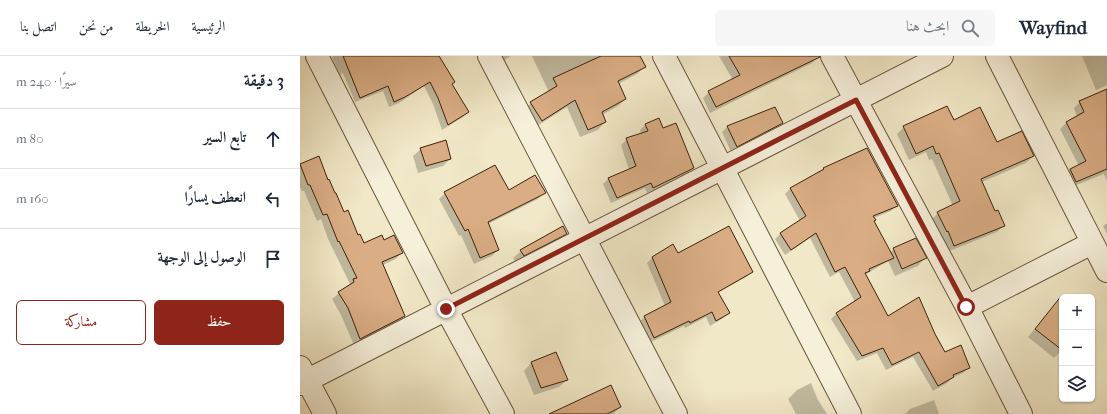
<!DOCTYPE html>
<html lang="ar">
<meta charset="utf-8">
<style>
body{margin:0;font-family:"IM FELL French Canon",Amiri,serif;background:#f6f6f7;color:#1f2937;direction:rtl}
.controls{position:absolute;right:12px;bottom:12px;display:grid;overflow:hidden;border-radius:6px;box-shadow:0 1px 3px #0004}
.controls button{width:36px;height:36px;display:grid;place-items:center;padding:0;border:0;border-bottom:1px solid #e0e1e3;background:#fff;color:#1f2937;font:20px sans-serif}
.stop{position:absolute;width:12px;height:12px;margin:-9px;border:3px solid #8f2418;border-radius:50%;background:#fff}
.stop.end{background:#8f2418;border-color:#fff;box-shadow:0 1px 4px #0008}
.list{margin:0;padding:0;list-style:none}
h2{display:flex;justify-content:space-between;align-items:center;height:52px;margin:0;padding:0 16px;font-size:17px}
h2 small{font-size:13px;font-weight:400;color:#747a83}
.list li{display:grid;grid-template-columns:26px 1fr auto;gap:12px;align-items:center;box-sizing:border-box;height:60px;padding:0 16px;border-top:1px solid #e0e1e3}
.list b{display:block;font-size:15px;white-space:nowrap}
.list em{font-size:13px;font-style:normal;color:#747a83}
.actions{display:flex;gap:8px;padding:12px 16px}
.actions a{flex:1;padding:9px 0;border:1px solid #8f2418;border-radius:6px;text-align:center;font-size:14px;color:#8f2418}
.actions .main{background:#8f2418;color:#fff}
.icon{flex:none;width:22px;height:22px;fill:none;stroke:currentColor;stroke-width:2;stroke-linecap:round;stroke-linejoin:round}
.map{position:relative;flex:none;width:807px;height:358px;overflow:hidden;direction:ltr}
header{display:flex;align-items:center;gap:24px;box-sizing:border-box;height:56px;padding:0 20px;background:#fff;border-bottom:1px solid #e0e1e3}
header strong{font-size:19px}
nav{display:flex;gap:22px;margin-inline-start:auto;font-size:14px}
.search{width:280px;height:36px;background:#f6f6f7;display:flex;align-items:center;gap:10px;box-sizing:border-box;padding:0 14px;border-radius:6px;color:#747a83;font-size:15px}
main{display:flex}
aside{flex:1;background:#fff}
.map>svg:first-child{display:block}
.shadow{fill:#0003}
.building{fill:#daad85;stroke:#3c220b}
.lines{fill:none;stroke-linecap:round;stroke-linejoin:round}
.minor-casing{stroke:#69543a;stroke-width:24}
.minor{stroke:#f6f0db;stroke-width:22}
.route{stroke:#8f2418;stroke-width:5}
</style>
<header>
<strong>Wayfind</strong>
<div class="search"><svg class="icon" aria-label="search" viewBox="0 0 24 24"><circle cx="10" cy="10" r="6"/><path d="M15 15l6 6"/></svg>ابحث هنا</div>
<nav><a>الرئيسية</a><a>الخريطة</a><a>من نحن</a><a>اتصل بنا</a></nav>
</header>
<main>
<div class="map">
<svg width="807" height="358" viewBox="0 0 807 358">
<rect width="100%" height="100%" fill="#f1e8c7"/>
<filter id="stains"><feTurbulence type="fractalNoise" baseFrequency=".005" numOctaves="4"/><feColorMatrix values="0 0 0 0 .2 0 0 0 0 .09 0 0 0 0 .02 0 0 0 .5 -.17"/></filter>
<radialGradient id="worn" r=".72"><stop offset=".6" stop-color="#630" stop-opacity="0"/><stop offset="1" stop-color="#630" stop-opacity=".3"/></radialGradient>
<path class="shadow" d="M 33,0 L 138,0 L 151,29 L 168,56 L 163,61 L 142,74 L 133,48 L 124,30 L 99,47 L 89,51 L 83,35 L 55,46 L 43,17 L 40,19 L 32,1 Z
M 200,0 L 211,0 L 203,5 Z
M 232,0 L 339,0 L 344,11 L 337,18 L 318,28 L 325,43 L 318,50 L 302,59 L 305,66 L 298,74 L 280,81 L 267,51 L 234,72 L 223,54 L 231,47 L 249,36 Z
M 419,0 L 518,0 L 518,1 L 512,7 L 410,57 L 403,42 L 409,36 L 433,24 Z
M 782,0 L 807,0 L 807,29 L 796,34 Z
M 807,34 L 807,125 L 804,118 L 769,132 L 764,120 L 770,113 L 779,110 L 760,73 L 766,67 L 777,61 L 774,52 L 780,46 Z
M 653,65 L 697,88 L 733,100 L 726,107 L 682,126 L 695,156 L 703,170 L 697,176 L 647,196 L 631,164 L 638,157 L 653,150 L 632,103 L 629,104 L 626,96 L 609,104 L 597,78 L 604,71 Z
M 482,67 L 476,73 L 431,96 L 422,76 L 428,70 Z
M 345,69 L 363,73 L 393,112 L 387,118 L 347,137 L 345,132 L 311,147 L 303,128 L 308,123 L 329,114 L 321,89 L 327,83 L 341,78 L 340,74 Z
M 121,93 L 150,103 L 143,110 L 118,117 L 113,100 Z
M 18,102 L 27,125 L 43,157 L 57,180 L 64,188 L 83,185 L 102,196 L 96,203 L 83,209 L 104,260 L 97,267 L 54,289 L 41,259 L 32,243 L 50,228 L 28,183 L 21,163 L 17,165 L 4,135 L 2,135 L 0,131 L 0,109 Z
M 524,112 L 597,150 L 591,155 L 574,162 L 573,166 L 590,197 L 594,193 L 625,202 L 618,210 L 595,220 L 588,205 L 565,219 L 588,262 L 634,279 L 644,297 L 669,311 L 663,317 L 652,322 L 647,327 L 633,335 L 613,301 L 586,314 L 577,297 L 557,305 L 531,263 L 536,258 L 555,246 L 539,216 L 530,221 L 510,182 L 485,199 L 475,183 L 480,178 L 500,165 L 485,138 L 491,132 L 520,116 Z
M 208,135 L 244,137 L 238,143 L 188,168 L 198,194 L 192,200 L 174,208 L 161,179 L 159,180 L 139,143 L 145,137 Z
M 807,167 L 807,178 L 803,170 Z
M 266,177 L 258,185 L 216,207 L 213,202 L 221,195 Z
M 377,198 L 452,215 L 446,221 L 417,237 L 428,257 L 423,262 L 410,270 L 406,261 L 385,272 L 384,270 L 349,287 L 339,267 L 344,261 L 365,250 L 347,207 L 352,202 Z
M 757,246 L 762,250 L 762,294 L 754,302 L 728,281 Z
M 255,297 L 267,324 L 259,331 L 234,339 L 224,315 L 231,307 Z
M 511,327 L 518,344 L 527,358 L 496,358 L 488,343 L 497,334 Z
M 634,344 L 639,358 L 605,358 L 610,353 Z
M 320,351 L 314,357 L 315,358 L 251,358 Z"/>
<path class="building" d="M 43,0 L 139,0 L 155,26 L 152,28 L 169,56 L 148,69 L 138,42 L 130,26 L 105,41 L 94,46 L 88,30 L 60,42 Z
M 301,0 L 340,0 L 346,11 L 318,25 L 326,43 L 302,56 L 306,66 L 288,74 L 275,44 L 242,65 L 230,46 L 257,30 L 253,22 Z
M 429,0 L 520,0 L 520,1 L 416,51 L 408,35 L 440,19 Z
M 807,33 L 807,113 L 776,126 L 770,113 L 786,105 L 766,66 L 784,56 L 779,45 Z
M 647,50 L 654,64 L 680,51 L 697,86 L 722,75 L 734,100 L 681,123 L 695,155 L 698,154 L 705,170 L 654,190 L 648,175 L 647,176 L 637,156 L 660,145 L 639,97 L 636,98 L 633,90 L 616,98 L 603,70 Z
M 475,51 L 483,67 L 437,91 L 427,70 Z
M 359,62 L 363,72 L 376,67 L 394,112 L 353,132 L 351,127 L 317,142 L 308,122 L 336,110 L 326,82 L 348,75 L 345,68 Z
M 146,84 L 151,103 L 126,110 L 120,92 Z
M 567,92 L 598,150 L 573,160 L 576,164 L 574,165 L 594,202 L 569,213 L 570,215 L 565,217 L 588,260 L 619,241 L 635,278 L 645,296 L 661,289 L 670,312 L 653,319 L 654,321 L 638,330 L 619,296 L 592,309 L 583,292 L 562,300 L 536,257 L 561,241 L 545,211 L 535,216 L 516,177 L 491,194 L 480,177 L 506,160 L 490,132 L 524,113 L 523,112 Z
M 19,100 L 28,124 L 29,123 L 35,137 L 36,137 L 44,156 L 48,154 L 58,179 L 60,178 L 64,187 L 82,179 L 84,184 L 94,179 L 103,197 L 82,206 L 105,260 L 60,283 L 48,252 L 38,236 L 54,226 L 53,223 L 57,222 L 39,185 L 38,186 L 27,158 L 23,159 L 10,129 L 8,129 L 0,108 Z
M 195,109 L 209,134 L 235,119 L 246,137 L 188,166 L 199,194 L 180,202 L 168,173 L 165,175 L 144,136 Z
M 263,170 L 267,178 L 224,200 L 220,194 Z
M 429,170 L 453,216 L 418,236 L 430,257 L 416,265 L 412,256 L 390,267 L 389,265 L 354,282 L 344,260 L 371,246 L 352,201 L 373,188 L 378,197 Z
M 616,182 L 627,202 L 602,213 L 593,192 Z
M 762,239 L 762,294 L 735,273 Z
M 256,296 L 268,324 L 241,332 L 231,306 Z
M 311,329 L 321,351 L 307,358 L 249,358 Z"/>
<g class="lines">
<g class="minor-casing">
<path id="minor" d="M 17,0 L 146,253 L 203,358
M 189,0 L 376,358
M 364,0 L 550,358
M 532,0 L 667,251 L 721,358
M 697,0 L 807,215
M 667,251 L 792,187
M 0,311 L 25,358
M 0,328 L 642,0"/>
</g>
<use href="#minor" class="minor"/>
</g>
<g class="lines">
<path class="route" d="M 146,253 L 556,44 L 666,251"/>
</g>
<rect width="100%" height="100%" filter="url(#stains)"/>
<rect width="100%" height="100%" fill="url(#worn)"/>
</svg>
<div class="controls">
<button>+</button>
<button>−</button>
<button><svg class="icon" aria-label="layers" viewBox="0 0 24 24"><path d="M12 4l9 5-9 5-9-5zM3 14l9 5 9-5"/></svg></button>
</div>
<div class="stop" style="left:666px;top:251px"></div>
<div class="stop end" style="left:146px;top:253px"></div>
</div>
<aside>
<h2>3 دقيقة<small>سيرًا · 240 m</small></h2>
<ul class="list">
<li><svg class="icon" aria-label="ahead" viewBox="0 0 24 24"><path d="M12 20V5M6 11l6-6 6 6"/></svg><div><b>تابع السير</b></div><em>80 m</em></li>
<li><svg class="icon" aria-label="left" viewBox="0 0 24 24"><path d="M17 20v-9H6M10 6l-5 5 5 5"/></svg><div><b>انعطف يسارًا</b></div><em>160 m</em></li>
<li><svg class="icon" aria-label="arrive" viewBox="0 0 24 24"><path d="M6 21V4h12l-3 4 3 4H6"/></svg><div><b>الوصول إلى الوجهة</b></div></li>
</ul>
<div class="actions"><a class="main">حفظ</a><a>مشاركة</a></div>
</aside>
</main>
